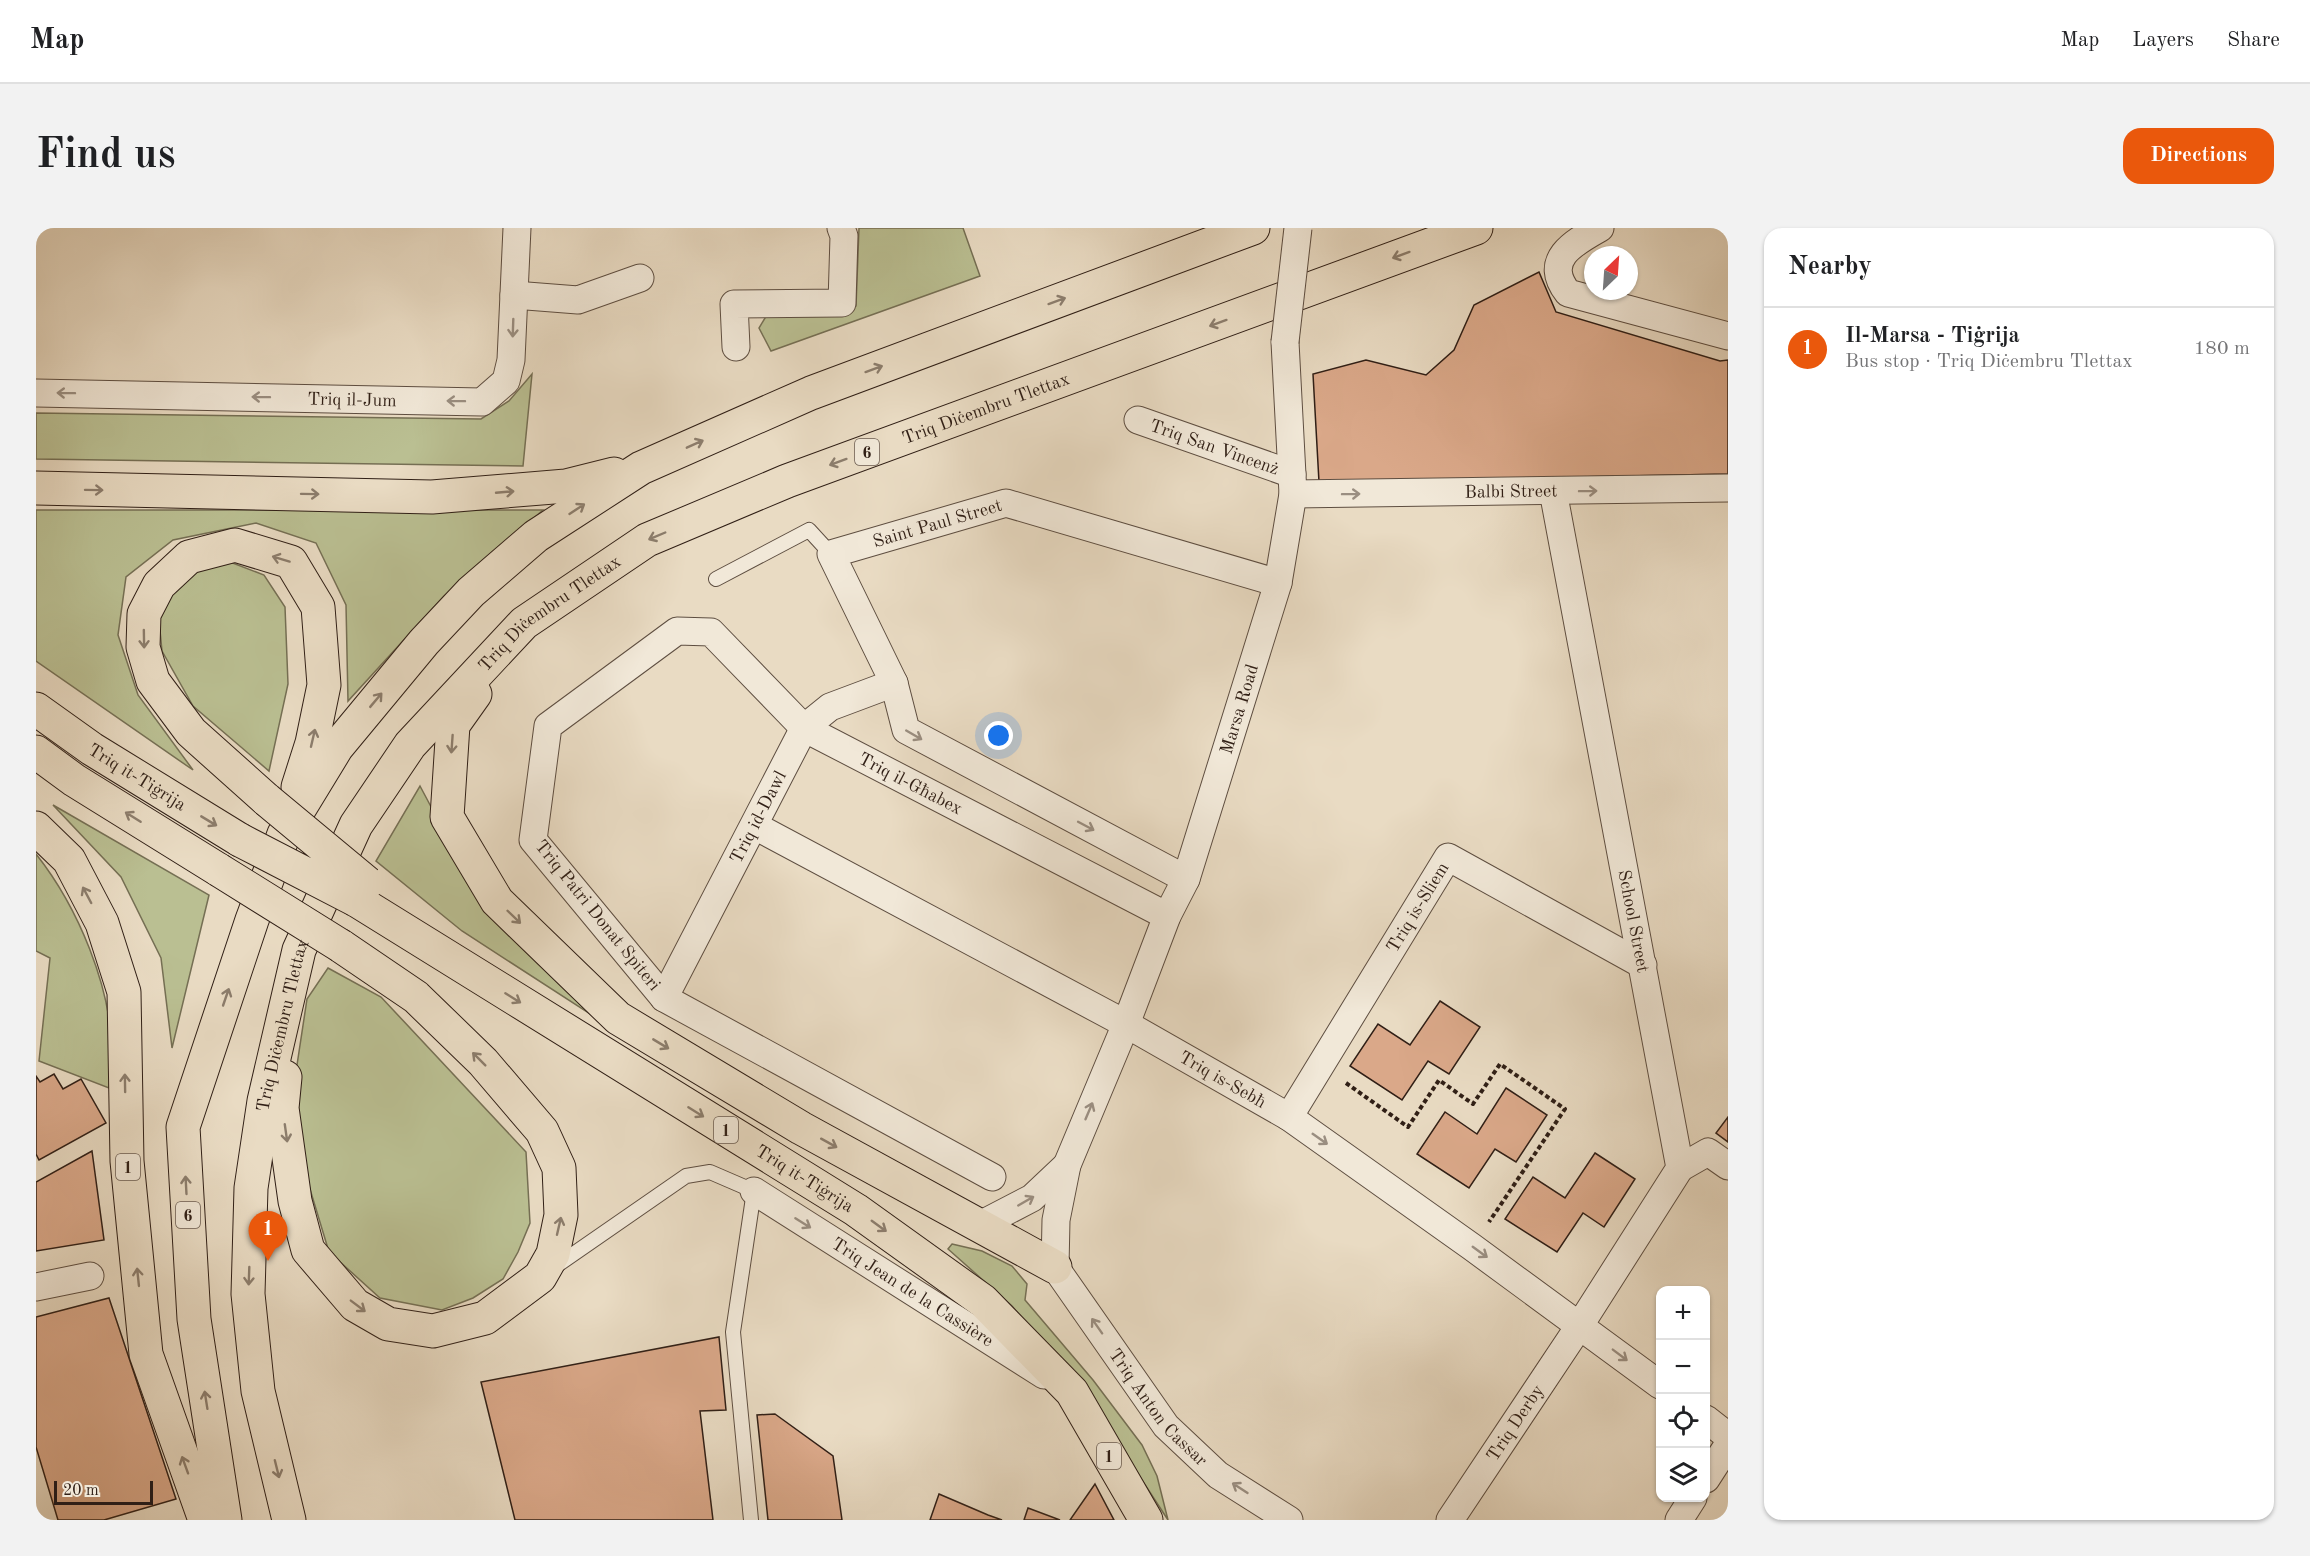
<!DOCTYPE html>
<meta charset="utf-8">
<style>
body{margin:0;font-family:"Old Standard TT",serif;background:#f2f2f2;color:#202124}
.controls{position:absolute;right:18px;bottom:18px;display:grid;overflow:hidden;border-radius:12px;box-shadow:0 2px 4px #0004}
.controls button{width:54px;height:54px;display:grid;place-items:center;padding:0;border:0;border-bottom:2px solid #e0e0e0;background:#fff;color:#202124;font:30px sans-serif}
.compass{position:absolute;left:1548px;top:18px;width:54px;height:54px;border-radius:50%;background:#fff;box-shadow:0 2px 4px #0004;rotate:25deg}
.scale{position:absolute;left:18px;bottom:15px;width:99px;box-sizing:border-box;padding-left:6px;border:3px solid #301f16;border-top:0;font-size:16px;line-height:21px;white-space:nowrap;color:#301f16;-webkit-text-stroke:4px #f1e8d8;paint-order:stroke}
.you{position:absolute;left:963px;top:508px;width:21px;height:21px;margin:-15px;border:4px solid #fff;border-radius:50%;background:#1a73e8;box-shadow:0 0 0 9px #1a73e833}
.badge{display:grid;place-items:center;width:39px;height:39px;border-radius:50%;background:#ea580c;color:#fff;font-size:20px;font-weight:700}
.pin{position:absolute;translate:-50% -50px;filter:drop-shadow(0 2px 3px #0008)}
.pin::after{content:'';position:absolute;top:32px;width:21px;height:18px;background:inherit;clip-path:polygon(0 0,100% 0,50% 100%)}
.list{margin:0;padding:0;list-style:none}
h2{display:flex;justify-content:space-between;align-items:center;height:78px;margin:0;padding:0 24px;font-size:26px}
h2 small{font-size:20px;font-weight:400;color:#757577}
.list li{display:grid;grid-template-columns:39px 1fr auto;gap:18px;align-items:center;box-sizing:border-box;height:84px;padding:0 24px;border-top:2px solid #e0e0e0}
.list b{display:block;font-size:22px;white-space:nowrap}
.list p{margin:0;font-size:20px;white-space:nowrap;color:#757577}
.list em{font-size:20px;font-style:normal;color:#757577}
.icon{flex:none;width:33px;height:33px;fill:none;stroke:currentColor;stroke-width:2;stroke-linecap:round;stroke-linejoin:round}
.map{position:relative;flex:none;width:1692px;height:1292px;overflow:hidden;border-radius:18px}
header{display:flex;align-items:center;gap:36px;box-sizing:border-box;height:84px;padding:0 30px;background:#fff;border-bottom:2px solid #e0e0e0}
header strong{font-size:28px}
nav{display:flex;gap:33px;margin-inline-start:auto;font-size:21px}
.intro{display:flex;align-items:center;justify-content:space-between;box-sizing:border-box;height:144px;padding:0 36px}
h1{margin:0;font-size:42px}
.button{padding:15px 27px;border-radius:18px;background:#ea580c;color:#fff;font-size:21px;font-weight:700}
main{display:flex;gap:36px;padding:0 36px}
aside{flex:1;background:#fff;border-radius:18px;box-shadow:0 2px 4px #0004}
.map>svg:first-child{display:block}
.green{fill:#babf92;stroke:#756f54;stroke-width:1.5}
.building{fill:#daa889;stroke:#301f16;stroke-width:1.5}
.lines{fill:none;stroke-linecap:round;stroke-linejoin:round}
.lane-casing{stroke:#5e4e41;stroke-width:16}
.street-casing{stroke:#5e4e41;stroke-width:29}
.highway-casing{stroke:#301f16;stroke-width:35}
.path{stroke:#301f16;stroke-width:4;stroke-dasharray:4.5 3;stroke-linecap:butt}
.lane{stroke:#f1e8d8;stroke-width:14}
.street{stroke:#f1e8d8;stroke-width:27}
.highway{stroke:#e9dbc3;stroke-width:33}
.street-bridge-casing{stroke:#5e4e41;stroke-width:29;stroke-linecap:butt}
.highway-bridge-casing{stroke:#301f16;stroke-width:35;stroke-linecap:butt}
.street-bridge{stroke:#f1e8d8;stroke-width:27}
.highway-bridge{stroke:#e9dbc3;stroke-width:33}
.oneway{stroke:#8c7d6c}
.oneway2{stroke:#9a8e81}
.labels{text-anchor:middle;stroke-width:4.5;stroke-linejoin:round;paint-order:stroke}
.shield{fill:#f1e8d8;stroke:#6a5b50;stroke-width:1.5}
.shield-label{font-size:16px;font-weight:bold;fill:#301f16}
.street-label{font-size:18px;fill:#301f16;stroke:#f1e8d8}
</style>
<header>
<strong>Map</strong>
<nav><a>Map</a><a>Layers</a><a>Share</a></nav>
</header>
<div class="intro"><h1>Find us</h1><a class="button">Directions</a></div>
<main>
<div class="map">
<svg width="1692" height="1292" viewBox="0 0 1692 1292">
<rect width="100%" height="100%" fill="#e9dbc3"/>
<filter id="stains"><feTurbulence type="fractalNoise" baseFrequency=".00333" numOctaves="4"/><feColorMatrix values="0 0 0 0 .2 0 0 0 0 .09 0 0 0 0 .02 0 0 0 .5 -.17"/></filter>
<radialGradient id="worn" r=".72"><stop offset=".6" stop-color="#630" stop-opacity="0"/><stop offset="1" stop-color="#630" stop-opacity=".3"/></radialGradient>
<path class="green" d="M 823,0 L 927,0 L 944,48 L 735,123 L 723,100 L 732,85 L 789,88 L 820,78 Z
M 496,146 L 487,238 L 0,231 L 0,185 L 445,191 L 473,173 Z
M 0,282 L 507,282 L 408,368 L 312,473 L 310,377 L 280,315 L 220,295 L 137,312 L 90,349 L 82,407 L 102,467 L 157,542 L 0,433 Z
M 181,329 L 228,347 L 249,379 L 252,456 L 233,543 L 157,478 L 126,423 L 122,382 L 143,346 Z
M 384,558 L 444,671 L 562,791 L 426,703 L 340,633 Z
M 17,577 L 173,667 L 136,820 L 125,730 L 85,649 Z
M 0,626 C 42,679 76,760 76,827 C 76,838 74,849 73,860 L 3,833 L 14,730 L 0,723 Z
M 292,740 L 345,769 L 490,924 L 494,995 L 482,1024 L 467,1051 L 437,1070 L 406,1082 L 344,1070 L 293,1024 L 264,928 L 261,837 L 271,771 Z
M 916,1016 L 946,1023 L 976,1038 L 991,1056 L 989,1072 L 1057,1152 L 1106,1217 L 1121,1248 L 1132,1292 L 1048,1163 L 976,1078 L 912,1021 Z"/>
<path class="building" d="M 1503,44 L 1520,84 L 1684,133 L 1692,132 L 1692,246 L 1283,254 L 1277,146 L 1330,132 L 1390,147 L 1418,122 L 1438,77 Z
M 1404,773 L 1444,799 L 1413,846 L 1392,833 L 1366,872 L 1314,838 L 1342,796 L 1374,817 Z
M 18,846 L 27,861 L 45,851 L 70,895 L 3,932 L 0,926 L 0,848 L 4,854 Z
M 1470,860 L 1511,887 L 1480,934 L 1459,921 L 1433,960 L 1381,926 L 1409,884 L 1441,906 Z
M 1692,889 L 1692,914 L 1680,905 Z
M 56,923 L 68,1012 L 0,1023 L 0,954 Z
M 1559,925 L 1599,951 L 1568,999 L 1547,985 L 1521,1024 L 1469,991 L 1497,949 L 1529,970 Z
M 73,1070 L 140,1271 L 68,1292 L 22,1292 L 0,1219 L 0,1089 Z
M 683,1109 L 690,1182 L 664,1183 L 677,1292 L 479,1292 L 445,1154 Z
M 739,1186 L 797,1228 L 806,1292 L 732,1292 L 721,1187 Z
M 1059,1256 L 1078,1292 L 1034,1292 Z
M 903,1266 L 952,1287 L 966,1292 L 894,1292 Z
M 992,1280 L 1024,1292 L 988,1292 Z"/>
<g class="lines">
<g class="lane-casing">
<path id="lane" d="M 680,351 L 773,302 L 795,326
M 520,1038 L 650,948 L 674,944 L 718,963 L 697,1104 L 715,1292"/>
</g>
<g class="street-casing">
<g id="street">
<path d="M 1564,0 C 1537,15 1506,32 1532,65 L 1692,108"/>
<path d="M 478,67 L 542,72 L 604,50"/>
<path id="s1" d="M 1249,114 L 1257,266 L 1242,355 L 1150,651 L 1131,688 L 1090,796 L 1031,937 L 1020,992 L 1019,1039 L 1130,1198 L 1182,1247 L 1253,1292"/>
<path d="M 700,119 L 698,76 L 806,75 L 808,8 L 805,0"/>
<path id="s2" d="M 0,165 L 446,174 L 470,153 L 475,132 L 481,0"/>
<path id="s3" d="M 1102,192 L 1256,246"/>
<path id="s4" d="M 1257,266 L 1692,260"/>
<path id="s5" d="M 719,598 L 1090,796 L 1253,889 L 1436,1019 L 1624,1157"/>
<path id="s6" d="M 1150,651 L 870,502 L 858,455 L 795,326 L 970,275 L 1242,355"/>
<path id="s7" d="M 628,770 L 768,500 L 794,479 L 858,455"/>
<path id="s8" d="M 1253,889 L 1412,629 L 1607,737"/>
<path d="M 1644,940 L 1672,924 L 1692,938"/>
<path id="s9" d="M 956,949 L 628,770 L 497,612 L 512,498 L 641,403 L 675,404 L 768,500 L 1131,688"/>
<path id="s10" d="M 718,963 L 1008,1147"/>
<path d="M 942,998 L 996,970 L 1031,937"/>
<path d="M 0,1059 L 54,1048"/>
<path d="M 1670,1191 L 1692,1208"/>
<path d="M 1670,1251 L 1692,1217"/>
<path id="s11" d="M 1414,1292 L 1544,1097 L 1644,940 L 1517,263"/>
<path d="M 1643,1292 L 1657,1270"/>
</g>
</g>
<g class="highway-casing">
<g id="highway">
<path d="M 0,260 L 396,269 L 530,258 L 578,246"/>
<path d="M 439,466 L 417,497 L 411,589 L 461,673 L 582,790 L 765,900 L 1019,1039"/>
<path id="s12" d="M 0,481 L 56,521 L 204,612"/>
<path d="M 0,524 L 38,552 L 183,642"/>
<path d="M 231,572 L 155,504 L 117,453 L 107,419 L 108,386 L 123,357 L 153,329 L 199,317 L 255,334 L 282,379 L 288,457 L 276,515 L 262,559"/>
<path d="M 0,600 L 33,632 L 66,695 L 88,764 L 91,933 L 110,1126 L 169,1292"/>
<path id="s13" d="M 320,672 L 820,982 L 947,1073 L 1036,1164 L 1110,1292"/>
<path d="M 249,849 L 246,880 L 259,973 L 272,1022 L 319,1077 L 352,1096 L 397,1103 L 449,1090 L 504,1049 L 517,1026 L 525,987 L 523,940 L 506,903 L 447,834 L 380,769 L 305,718"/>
<path d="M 189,1292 L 158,1091 L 147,899 L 216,692 L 248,606 L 301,519 L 388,414 L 435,364 L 500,308 L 605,240 L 775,165 L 1217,0"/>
<path id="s14" d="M 253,1292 L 222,1163 L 212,1066 L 215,960 L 228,873 L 263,722 L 320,597 L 374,517 L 488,395 L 611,312 L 751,253 L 1440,0"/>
</g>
</g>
<path class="path" d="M 1310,855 L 1372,899 L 1403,852 L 1437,876 L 1464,836 L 1529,881 L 1453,994"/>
<use href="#lane" class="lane"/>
<use href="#street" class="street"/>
<use href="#highway" class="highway"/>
<g class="street-bridge-casing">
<path id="street-bridge" d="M 1249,114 L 1262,0"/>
</g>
<g class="highway-bridge-casing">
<path id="highway-bridge" d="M 231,572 L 331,655
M 204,612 L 320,672
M 183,642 L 305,718"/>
</g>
<use href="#street-bridge" class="street-bridge"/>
<use href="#highway-bridge" class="highway-bridge"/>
</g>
<defs><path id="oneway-shaft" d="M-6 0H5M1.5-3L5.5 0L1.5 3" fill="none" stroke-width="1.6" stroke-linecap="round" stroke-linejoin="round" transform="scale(1.5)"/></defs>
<g class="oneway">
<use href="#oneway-shaft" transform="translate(1365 27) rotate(160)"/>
<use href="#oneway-shaft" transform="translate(1021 73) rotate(-20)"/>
<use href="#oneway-shaft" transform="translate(1182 95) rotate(160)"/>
<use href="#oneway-shaft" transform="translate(838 141) rotate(-20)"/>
<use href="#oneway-shaft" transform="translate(659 216) rotate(-24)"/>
<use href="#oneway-shaft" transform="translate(802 234) rotate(160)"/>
<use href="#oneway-shaft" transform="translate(58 262) rotate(1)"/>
<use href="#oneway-shaft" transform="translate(469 264) rotate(-5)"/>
<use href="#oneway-shaft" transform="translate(274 266) rotate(1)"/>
<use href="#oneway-shaft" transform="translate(541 281) rotate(-33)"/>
<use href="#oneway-shaft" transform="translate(621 308) rotate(157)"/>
<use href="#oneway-shaft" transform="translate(245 331) rotate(-163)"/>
<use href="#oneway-shaft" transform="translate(108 411) rotate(89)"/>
<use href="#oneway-shaft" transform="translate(340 472) rotate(-50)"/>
<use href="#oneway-shaft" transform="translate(277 510) rotate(-77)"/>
<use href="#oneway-shaft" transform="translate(416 516) rotate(94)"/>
<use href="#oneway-shaft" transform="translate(97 589) rotate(-148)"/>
<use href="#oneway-shaft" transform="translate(173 593) rotate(31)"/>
<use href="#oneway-shaft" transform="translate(51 667) rotate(-118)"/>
<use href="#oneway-shaft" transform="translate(478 689) rotate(44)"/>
<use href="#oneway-shaft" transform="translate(190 769) rotate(-71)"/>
<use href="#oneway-shaft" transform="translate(477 770) rotate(32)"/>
<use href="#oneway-shaft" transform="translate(625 816) rotate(31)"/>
<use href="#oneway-shaft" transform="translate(443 831) rotate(-135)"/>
<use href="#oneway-shaft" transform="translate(89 855) rotate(-91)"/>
<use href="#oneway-shaft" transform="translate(660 884) rotate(32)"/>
<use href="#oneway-shaft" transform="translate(250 905) rotate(82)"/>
<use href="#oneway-shaft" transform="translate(793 915) rotate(29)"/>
<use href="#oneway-shaft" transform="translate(150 957) rotate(-93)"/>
<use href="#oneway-shaft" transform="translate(523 998) rotate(-77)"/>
<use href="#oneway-shaft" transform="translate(843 998) rotate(36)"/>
<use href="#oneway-shaft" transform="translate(213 1048) rotate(92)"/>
<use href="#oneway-shaft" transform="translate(102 1049) rotate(-96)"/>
<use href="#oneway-shaft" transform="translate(322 1078) rotate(37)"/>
<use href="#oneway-shaft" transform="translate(170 1172) rotate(-99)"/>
<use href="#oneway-shaft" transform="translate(149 1237) rotate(-110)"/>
<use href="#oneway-shaft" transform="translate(241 1241) rotate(76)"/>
</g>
<g class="oneway2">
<use href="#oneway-shaft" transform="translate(477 100) rotate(92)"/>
<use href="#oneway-shaft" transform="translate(30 165) rotate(-179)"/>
<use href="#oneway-shaft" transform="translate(225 169) rotate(-179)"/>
<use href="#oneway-shaft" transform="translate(420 173) rotate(-179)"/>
<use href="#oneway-shaft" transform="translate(1552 263) rotate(-1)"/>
<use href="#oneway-shaft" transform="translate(1315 266) rotate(-1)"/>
<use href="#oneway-shaft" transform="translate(878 507) rotate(30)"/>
<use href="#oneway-shaft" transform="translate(1050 598) rotate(28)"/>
<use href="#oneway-shaft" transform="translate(1053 883) rotate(-67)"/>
<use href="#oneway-shaft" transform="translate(1284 911) rotate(35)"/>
<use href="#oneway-shaft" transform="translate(990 973) rotate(-30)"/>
<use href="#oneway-shaft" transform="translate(767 995) rotate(32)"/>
<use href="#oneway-shaft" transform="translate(1444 1024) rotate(36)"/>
<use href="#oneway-shaft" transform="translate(1061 1098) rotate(-125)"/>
<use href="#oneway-shaft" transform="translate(1584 1127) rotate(37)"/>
<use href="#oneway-shaft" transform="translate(1204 1260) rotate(-147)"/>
</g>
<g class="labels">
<g class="shield">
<rect x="819" y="211" width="24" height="26" rx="4.5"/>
<rect x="678" y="889" width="24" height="26" rx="4.5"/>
<rect x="80" y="926" width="24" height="26" rx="4.5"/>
<rect x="140" y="974" width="24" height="26" rx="4.5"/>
<rect x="1061" y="1215" width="24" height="26" rx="4.5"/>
</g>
<g class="shield-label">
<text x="831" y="230">6</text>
<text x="690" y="908">1</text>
<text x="92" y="945">1</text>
<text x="152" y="993">6</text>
<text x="1073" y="1234">1</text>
</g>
<g class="street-label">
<text dy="6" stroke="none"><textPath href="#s2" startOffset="316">Triq il-Jum</textPath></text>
<text dy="6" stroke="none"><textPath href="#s14" startOffset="1492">Triq Diċembru Tlettax</textPath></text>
<text dy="6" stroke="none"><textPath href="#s3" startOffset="81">Triq San Vincenż</textPath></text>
<text dy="6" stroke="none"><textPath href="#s4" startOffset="218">Balbi Street</textPath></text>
<text dy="6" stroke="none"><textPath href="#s6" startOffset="620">Saint Paul Street</textPath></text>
<text dy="6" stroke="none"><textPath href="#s14" startOffset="1006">Triq Diċembru Tlettax</textPath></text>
<text transform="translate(1203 481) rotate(-73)" y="6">Marsa Road</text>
<text dy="6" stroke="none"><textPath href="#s12" startOffset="122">Triq it-Tiġrija</textPath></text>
<text dy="6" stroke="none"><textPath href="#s9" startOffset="1142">Triq il-Għabex</textPath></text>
<text dy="6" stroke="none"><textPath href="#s7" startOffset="204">Triq id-Dawl</textPath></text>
<text dy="6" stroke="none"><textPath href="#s8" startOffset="246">Triq is-Sliem</textPath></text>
<text transform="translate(562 687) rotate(51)" y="6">Triq Patri Donat Spiteri</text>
<text transform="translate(1598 693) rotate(79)" y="6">School Street</text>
<text dy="6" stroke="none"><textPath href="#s14" startOffset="502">Triq Diċembru Tlettax</textPath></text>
<text dy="6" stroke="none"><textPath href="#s5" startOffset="532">Triq is-Sebħ</textPath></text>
<text dy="6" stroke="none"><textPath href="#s13" startOffset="528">Triq it-Tiġrija</textPath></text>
<text dy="6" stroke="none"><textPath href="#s10" startOffset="188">Triq Jean de la Cassière</textPath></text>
<text dy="6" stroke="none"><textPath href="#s1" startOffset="1140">Triq Anton Cassar</textPath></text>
<text dy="6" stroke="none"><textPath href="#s11" startOffset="117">Triq Derby</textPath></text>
</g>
</g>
<rect width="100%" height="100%" filter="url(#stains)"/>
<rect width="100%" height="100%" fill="url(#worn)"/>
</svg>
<div class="controls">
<button>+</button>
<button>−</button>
<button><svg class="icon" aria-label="locate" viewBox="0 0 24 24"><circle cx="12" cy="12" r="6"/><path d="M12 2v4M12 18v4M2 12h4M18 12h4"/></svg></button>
<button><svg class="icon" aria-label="layers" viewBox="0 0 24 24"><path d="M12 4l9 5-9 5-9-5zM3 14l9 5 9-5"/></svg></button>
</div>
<svg class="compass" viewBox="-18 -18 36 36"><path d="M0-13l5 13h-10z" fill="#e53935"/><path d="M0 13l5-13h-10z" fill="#757577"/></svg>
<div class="scale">20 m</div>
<div class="you"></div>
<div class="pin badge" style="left:232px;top:1033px">1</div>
</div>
<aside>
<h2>Nearby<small></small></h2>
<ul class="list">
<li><span class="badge">1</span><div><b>Il-Marsa - Tiġrija</b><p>Bus stop · Triq Diċembru Tlettax</p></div><em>180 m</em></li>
</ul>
</aside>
</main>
